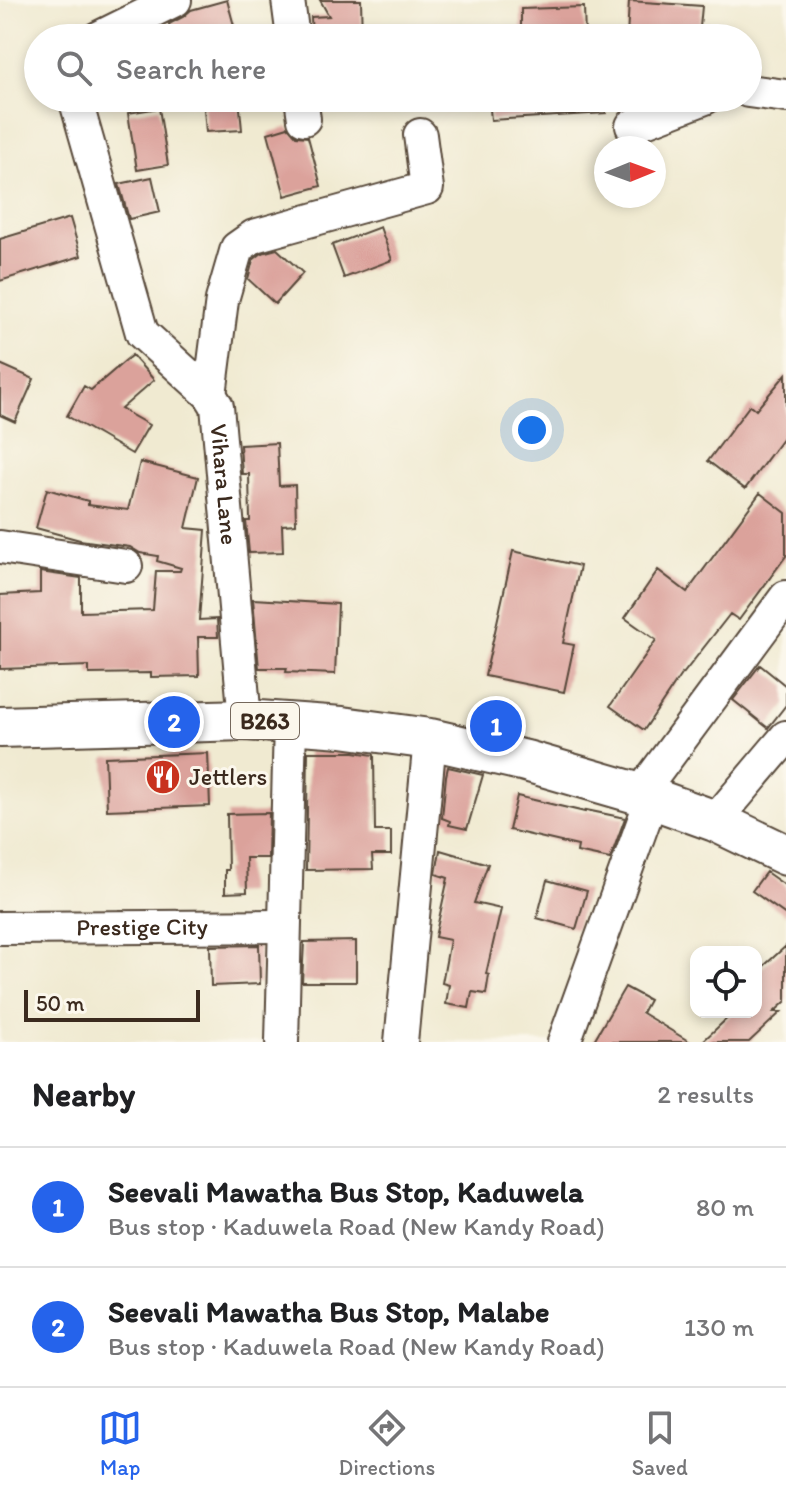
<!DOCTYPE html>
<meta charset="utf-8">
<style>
body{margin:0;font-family:Itim,sans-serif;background:#f2f2f2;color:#202124}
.controls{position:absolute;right:24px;bottom:24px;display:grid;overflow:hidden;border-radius:16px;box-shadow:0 4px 12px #0003}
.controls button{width:72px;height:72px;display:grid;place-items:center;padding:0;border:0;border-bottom:2px solid #e0e0e0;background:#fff;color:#202124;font:40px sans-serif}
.compass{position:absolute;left:594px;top:136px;width:72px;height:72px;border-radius:50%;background:#fff;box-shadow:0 4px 12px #0003;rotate:89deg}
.scale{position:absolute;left:24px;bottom:20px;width:176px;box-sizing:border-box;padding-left:8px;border:4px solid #3b2a1e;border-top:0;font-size:22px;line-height:28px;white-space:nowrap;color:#3b2a1e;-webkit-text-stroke:6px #fbf7ec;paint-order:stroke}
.you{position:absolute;left:532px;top:430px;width:28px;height:28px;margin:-20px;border:6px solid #fff;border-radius:50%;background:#1a73e8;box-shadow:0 0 0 12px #1a73e833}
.badge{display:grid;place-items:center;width:52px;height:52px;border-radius:50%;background:#2563eb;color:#fff;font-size:26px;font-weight:700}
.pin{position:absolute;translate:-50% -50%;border:4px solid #fff;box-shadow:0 2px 8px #0006}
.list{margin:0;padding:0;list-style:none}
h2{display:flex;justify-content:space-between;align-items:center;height:104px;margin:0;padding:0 32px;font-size:34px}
h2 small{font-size:26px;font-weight:400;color:#757577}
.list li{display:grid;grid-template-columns:52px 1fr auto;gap:24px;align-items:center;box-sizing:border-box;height:120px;padding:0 32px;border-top:2px solid #e0e0e0}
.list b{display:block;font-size:30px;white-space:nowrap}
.list p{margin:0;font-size:26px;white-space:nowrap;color:#757577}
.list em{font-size:26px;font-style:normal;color:#757577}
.icon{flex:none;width:44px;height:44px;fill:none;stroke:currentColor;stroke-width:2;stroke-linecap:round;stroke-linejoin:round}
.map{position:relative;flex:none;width:786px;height:1042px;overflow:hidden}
.search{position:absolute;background:#fff;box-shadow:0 4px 12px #0003;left:24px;right:24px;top:24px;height:88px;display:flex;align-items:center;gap:20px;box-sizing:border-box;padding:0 28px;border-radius:44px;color:#757577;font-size:30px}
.sheet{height:344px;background:#fff}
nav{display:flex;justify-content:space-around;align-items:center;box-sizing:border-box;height:112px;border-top:2px solid #e0e0e0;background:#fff;font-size:22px;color:#757577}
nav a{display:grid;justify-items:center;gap:4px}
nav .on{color:#2563eb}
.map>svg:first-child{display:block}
.building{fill:#dba29b}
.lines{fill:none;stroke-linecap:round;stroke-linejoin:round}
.minor-casing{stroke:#564739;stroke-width:36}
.major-casing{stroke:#564739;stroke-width:44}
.minor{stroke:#fff;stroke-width:32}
.major{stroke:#fff;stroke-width:40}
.labels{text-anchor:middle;stroke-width:6;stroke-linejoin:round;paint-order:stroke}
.shield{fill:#fbf7ec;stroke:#75685c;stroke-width:2}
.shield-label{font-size:22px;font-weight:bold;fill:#3b2a1e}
.street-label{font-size:24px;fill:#3b2a1e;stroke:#fbf7ec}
.poi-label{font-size:24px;fill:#3b2a1e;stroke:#fbf7ec;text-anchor:start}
</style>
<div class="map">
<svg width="786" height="1042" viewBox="0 0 786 1042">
<rect width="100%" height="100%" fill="#fbf7ec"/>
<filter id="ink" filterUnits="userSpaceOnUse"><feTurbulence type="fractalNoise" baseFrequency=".0125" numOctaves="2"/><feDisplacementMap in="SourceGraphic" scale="16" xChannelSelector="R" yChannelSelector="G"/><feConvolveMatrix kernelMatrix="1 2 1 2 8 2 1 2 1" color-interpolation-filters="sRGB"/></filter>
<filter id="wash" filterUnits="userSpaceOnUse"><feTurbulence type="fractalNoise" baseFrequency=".006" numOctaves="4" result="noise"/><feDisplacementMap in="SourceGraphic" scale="32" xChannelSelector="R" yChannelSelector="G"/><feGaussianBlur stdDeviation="1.8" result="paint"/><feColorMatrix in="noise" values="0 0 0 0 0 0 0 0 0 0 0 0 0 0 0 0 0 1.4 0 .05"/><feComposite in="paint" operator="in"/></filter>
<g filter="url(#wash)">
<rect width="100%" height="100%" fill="#f0ead1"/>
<g id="blocks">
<path class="building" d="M 227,0 L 236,33 L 220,38 L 173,38 L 169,24 L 183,17 L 191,10 Z
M 320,0 L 361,0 L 362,38 L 312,38 L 311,17 L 329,16 Z
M 629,1 L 702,6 L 699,38 L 627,38 Z
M 584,7 L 585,38 L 521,38 L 521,9 Z
M 203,98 L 239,98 L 242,130 L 206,132 Z
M 489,98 L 605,98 L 606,113 L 491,120 Z
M 159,108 L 168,165 L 137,170 L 128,113 Z
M 288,127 L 296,136 L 308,137 L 321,186 L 285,196 L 268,133 Z
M 152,177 L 160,212 L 129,219 L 119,184 Z
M 70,218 L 81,256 L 0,281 L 0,239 Z
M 380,227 L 392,260 L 344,278 L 332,245 Z
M 277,249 L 303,273 L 275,304 L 248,279 L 253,260 L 262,253 Z
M 132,355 L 154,380 L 121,409 L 149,425 L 132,454 L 67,416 L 84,386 L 91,390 Z
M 0,364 L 34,379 L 15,422 L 0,415 Z
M 786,374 L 786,434 L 745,489 L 708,461 L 750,405 L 756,410 Z
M 277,443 L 279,486 L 295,485 L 296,524 L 282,525 L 283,552 L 249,553 L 246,521 L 250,521 L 249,474 L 242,474 L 240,445 Z
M 140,462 L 198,477 L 186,528 L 206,530 L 199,620 L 217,619 L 218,637 L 198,637 L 199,676 L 151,677 L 151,673 L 89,674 L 89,666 L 0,669 L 0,595 L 40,593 L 40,572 L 81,578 L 81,612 L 153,610 L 156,571 L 180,571 L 181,568 L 157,561 L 158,556 L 140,553 L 130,547 L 80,540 L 36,528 L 47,489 L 88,501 L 88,505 L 128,510 Z
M 760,493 L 786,513 L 786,556 L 739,620 L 730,614 L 683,674 L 682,673 L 644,730 L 610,706 L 656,640 L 625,618 L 658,570 L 687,592 Z
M 513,551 L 580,566 L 563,643 L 574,645 L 564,692 L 485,676 Z
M 253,599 L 338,604 L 335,674 L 286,672 L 287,668 L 259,668 Z
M 760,665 L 786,686 L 786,705 L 768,728 L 733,700 Z
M 308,752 L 354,752 L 374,755 L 375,831 L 391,831 L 391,855 L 372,855 L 373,869 L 306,870 Z
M 208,753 L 210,806 L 107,810 L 105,757 Z
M 448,767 L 483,775 L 467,829 L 449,825 L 450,821 L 442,818 L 446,776 Z
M 517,796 L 585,812 L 586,810 L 625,818 L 610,859 L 577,852 L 578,846 L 509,830 Z
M 269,813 L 268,858 L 246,858 L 247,892 L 225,893 L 225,870 L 228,870 L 227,814 Z
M 440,850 L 488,864 L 474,903 L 501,909 L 486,974 L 489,975 L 486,994 L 472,992 L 469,1008 L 446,1004 L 449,985 L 442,983 L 450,940 L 435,937 L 448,878 L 436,874 Z
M 766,872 L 786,886 L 786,915 L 752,891 Z
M 547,880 L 587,891 L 576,929 L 537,918 Z
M 356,941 L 356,982 L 302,982 L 304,942 Z
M 259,945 L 260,984 L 211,986 L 210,946 Z
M 786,946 L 786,1001 L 774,1012 L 781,1012 L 749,1042 L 702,1042 L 734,1012 L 756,1012 L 756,973 Z
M 625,987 L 649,1000 L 642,1013 L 690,1042 L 593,1042 Z"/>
</g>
</g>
<g filter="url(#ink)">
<use href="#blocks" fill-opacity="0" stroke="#564739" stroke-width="2"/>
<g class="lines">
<g class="minor-casing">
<g id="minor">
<path d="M 288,0 L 293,38"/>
<path d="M 98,38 L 175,0"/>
<path d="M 748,91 L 786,96"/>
<path id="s1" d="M 75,98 L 142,333 L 210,395 L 217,406 L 245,720"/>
<path d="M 301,98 L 304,119"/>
<path d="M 632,126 L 705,98"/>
<path d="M 210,395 L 222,300 L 237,248 L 254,236 L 427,188 L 420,135"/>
<path d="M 0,547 L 126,566"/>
<path d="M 640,794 L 786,597"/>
<path d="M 715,821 L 786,737"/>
<path id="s2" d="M 0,928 L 284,926"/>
<path d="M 282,1042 L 290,723"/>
<path d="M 401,1042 L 430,739"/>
<path d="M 564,1042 L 652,798"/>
</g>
</g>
<g class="major-casing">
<path id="major" d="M 0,727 L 245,720 L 342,727 L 430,739 L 526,761 L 640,794 L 715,821 L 786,855"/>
</g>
<use href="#minor" class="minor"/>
<use href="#major" class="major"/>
</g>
</g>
<defs>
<g id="restaurant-disc" transform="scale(1.8)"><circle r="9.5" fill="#c8321e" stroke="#fbf7ec"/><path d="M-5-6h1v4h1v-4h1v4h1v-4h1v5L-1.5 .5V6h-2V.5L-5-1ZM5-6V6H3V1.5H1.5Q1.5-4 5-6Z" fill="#fff"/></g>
</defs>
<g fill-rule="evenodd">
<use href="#restaurant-disc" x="163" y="777"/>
</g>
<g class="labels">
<rect class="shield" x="231" y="703" width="68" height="36" rx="6"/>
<g class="shield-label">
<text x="265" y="729">B263</text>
</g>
<g class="street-label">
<text dy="8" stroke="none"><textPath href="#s1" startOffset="428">Vihara Lane</textPath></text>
<text dy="8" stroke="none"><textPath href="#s2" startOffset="142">Prestige City</textPath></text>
</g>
<g class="poi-label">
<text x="189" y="785">Jettlers</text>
</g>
</g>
</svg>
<div class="controls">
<button><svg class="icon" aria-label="locate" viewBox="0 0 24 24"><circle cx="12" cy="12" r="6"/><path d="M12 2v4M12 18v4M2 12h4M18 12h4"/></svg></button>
</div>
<svg class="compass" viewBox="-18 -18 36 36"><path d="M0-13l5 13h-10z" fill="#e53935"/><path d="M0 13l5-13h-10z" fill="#757577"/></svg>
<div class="scale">50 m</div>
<div class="you"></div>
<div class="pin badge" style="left:496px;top:726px">1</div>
<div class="pin badge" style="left:174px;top:722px">2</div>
<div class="search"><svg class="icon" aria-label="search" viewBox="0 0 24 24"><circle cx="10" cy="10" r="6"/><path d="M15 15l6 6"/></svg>Search here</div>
</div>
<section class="sheet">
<h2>Nearby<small>2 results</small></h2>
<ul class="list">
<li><span class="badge">1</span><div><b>Seevali Mawatha Bus Stop, Kaduwela</b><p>Bus stop · Kaduwela Road (New Kandy Road)</p></div><em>80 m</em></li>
<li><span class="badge">2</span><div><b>Seevali Mawatha Bus Stop, Malabe</b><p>Bus stop · Kaduwela Road (New Kandy Road)</p></div><em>130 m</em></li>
</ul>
</section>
<nav>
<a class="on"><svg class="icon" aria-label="map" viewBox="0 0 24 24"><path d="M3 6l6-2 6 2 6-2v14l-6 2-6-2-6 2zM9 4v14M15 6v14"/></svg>Map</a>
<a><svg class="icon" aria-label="directions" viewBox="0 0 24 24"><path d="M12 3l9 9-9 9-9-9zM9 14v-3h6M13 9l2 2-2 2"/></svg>Directions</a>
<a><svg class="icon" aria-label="saved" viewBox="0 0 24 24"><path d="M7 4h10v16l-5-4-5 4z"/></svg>Saved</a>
</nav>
